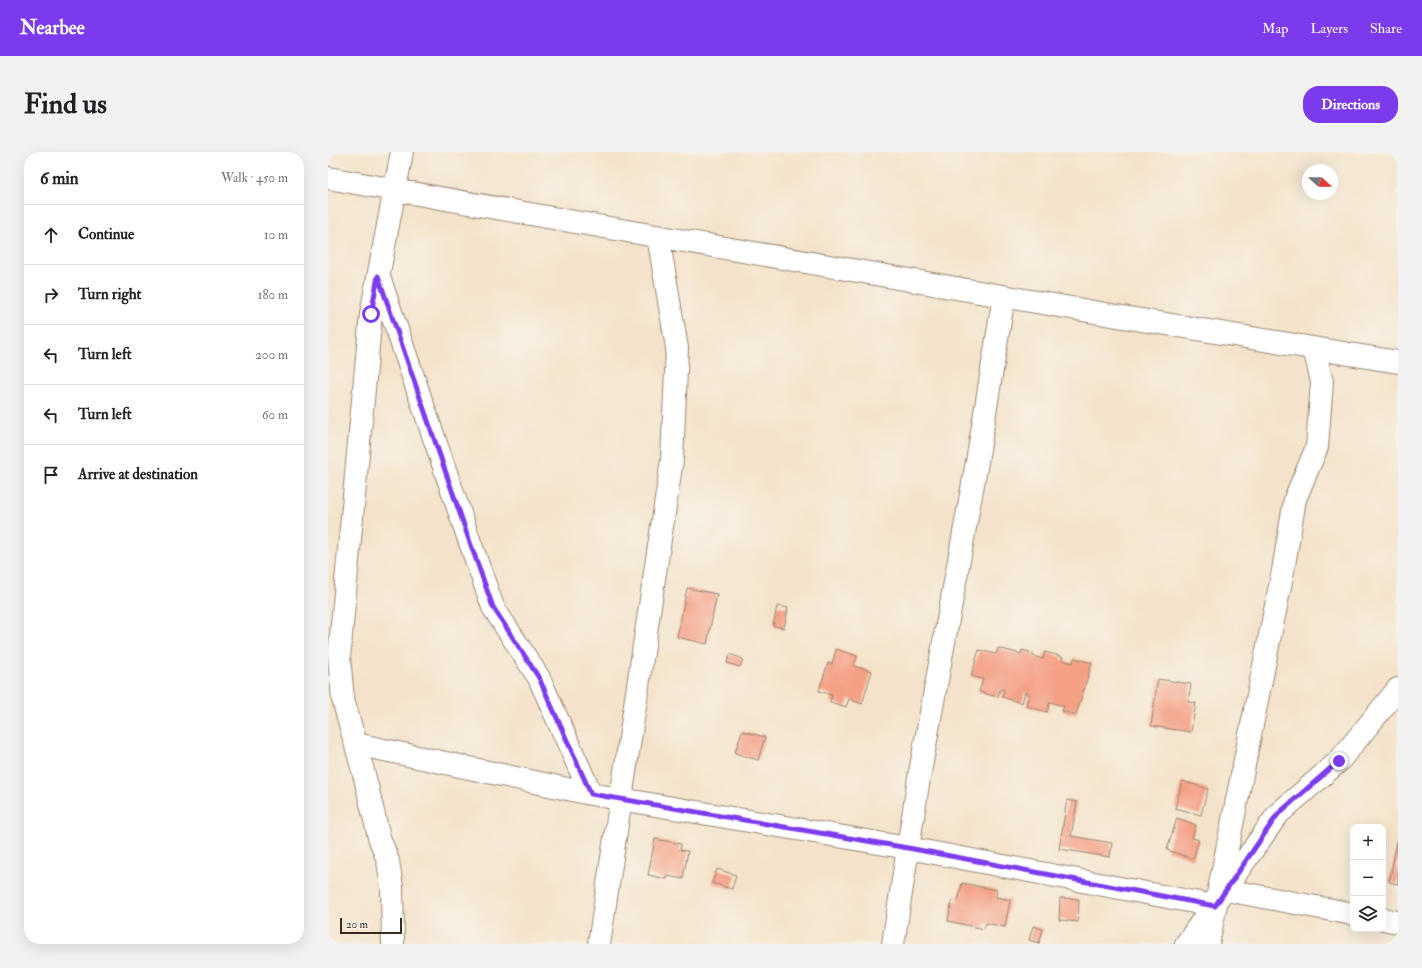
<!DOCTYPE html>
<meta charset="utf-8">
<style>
body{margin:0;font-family:"IM FELL Double Pica",serif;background:#f2f2f2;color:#202124}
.controls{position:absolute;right:12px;bottom:12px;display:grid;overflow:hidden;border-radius:8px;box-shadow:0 4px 16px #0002}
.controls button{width:36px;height:36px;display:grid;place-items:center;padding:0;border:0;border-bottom:1px solid #e0e0e0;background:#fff;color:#202124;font:20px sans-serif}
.compass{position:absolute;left:974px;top:12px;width:36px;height:36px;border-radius:50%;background:#fff;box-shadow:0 4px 16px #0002;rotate:111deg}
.scale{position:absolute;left:12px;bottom:10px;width:62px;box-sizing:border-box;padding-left:4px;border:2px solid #3b2a1e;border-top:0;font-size:11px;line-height:14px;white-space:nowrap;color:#3b2a1e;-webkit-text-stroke:3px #f7f3e8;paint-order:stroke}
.stop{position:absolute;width:12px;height:12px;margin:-9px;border:3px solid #7c3aed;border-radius:50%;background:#fff}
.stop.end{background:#7c3aed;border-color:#fff;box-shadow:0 1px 4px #0008}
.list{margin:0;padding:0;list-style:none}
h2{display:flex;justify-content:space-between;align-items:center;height:52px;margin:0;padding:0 16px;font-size:17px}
h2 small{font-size:13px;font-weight:400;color:#757577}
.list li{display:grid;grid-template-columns:26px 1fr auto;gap:12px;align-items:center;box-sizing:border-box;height:60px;padding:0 16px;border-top:1px solid #e0e0e0}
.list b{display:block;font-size:15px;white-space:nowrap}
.list em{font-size:13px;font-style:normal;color:#757577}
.icon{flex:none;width:22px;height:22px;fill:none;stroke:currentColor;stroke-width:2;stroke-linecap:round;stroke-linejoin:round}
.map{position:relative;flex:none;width:1070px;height:792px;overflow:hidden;border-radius:16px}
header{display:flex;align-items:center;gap:24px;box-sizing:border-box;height:56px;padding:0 20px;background:#7c3aed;color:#fff}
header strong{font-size:19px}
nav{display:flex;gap:22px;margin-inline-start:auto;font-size:14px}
.intro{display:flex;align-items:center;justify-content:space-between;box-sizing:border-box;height:96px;padding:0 24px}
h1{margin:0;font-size:28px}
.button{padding:10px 18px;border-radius:16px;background:#7c3aed;color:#fff;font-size:14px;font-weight:700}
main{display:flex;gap:24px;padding:0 24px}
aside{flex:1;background:#fff;border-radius:16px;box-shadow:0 4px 16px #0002}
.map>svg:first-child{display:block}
.building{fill:#f4a085}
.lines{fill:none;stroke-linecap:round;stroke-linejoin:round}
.street-casing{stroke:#988674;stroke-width:24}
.street{stroke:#fff;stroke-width:22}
.route{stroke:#7c3aed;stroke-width:5}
</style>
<header>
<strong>Nearbee</strong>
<nav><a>Map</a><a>Layers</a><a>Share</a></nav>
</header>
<div class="intro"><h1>Find us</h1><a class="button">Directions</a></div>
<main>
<aside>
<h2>6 min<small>Walk · 450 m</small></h2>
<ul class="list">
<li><svg class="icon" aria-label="ahead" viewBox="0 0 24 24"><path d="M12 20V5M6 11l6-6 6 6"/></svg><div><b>Continue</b></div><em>10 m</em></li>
<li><svg class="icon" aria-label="right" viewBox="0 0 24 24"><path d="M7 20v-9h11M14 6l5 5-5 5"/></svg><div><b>Turn right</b></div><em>180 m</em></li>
<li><svg class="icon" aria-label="left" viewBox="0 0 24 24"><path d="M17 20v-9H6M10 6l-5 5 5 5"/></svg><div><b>Turn left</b></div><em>200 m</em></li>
<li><svg class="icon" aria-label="left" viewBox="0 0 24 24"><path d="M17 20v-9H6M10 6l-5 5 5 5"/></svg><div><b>Turn left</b></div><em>60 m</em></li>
<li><svg class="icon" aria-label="arrive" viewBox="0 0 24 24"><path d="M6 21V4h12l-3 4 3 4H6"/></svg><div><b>Arrive at destination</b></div></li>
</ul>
</aside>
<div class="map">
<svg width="1070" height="792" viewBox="0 0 1070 792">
<rect width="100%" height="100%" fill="#f7f3e8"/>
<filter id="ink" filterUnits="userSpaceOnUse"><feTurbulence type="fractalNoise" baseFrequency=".025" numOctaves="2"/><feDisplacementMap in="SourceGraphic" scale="8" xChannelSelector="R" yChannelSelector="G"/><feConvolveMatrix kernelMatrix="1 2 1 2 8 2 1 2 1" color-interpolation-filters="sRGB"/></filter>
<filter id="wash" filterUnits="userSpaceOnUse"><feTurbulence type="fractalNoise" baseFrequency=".012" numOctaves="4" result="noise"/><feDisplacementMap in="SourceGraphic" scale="16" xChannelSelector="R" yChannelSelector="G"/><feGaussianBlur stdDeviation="0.9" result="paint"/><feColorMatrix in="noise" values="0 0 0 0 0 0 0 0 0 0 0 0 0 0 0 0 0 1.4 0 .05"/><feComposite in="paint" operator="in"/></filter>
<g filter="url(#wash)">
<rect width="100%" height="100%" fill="#f4e3ca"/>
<g id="blocks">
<path class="building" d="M 359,436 L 389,442 L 379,492 L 349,485 Z
M 449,454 L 460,456 L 456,476 L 445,474 Z
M 670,496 L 693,502 L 694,498 L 705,501 L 705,504 L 715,507 L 717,500 L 735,505 L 734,508 L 745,511 L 746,506 L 764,511 L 748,563 L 734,559 L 736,554 L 722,550 L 719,560 L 698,554 L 701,542 L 697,540 L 694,551 L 674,545 L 676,538 L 672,537 L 670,545 L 651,540 L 655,527 L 643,524 L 651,498 L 668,502 Z
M 508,497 L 529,504 L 526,514 L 544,519 L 534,552 L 521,547 L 518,555 L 502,550 L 504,543 L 491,539 L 500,511 L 504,512 Z
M 402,502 L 415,507 L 412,515 L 399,511 Z
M 830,527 L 863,532 L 860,550 L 868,551 L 863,580 L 823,574 Z
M 414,579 L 437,585 L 430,608 L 407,601 Z
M 854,629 L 880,637 L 873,663 L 847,656 Z
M 739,648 L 749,650 L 743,684 L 784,691 L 782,705 L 731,697 Z
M 849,666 L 868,673 L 864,686 L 871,688 L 865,707 L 839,698 Z
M 327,687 L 353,692 L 352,698 L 360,699 L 355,727 L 340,724 L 339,727 L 320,723 Z
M 1069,690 L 1070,690 L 1070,732 L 1061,730 Z
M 389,717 L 408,723 L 404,737 L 384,731 Z
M 634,731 L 669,738 L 668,745 L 682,748 L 677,775 L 658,771 L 656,777 L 620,769 L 624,748 L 630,749 Z
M 732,746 L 751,747 L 750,770 L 731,768 Z
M 705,774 L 715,777 L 711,791 L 701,788 Z"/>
</g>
</g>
<g filter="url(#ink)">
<use href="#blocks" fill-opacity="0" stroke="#988674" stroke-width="1"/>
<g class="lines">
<g class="street-casing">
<path id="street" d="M 0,26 L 247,70 L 795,165 L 1070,210
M 51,125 L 139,382 L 165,455 L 211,526 L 263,642
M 28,592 L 263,642 L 580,696 L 887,754
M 898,738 L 1025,762
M 1055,767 L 1070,770
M 65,792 L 64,735 L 60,709 L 51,685 L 37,626 L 15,547 L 11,505 L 43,162 L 74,0
M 271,792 L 344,308 L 349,196 L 330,84
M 565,792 L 591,626 L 649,310 L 676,144
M 858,792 L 950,662 L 1011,609 L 1070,537
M 880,792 L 955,419 L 967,347 L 989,295 L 994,230 L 986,196"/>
</g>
<use href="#street" class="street"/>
</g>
</g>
<g class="lines" filter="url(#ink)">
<path class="route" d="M 43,162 L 50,124 L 139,382 L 165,455 L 211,526 L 263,642 L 580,696 L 887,754 L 950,662 L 1011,609"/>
</g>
</svg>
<div class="controls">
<button>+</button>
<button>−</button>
<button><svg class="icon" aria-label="layers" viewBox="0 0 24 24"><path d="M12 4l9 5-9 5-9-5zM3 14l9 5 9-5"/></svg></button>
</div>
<svg class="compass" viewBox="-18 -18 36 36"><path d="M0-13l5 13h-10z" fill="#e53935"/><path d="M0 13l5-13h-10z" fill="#757577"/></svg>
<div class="scale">20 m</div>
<div class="stop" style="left:43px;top:162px"></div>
<div class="stop end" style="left:1011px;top:609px"></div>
</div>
</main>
